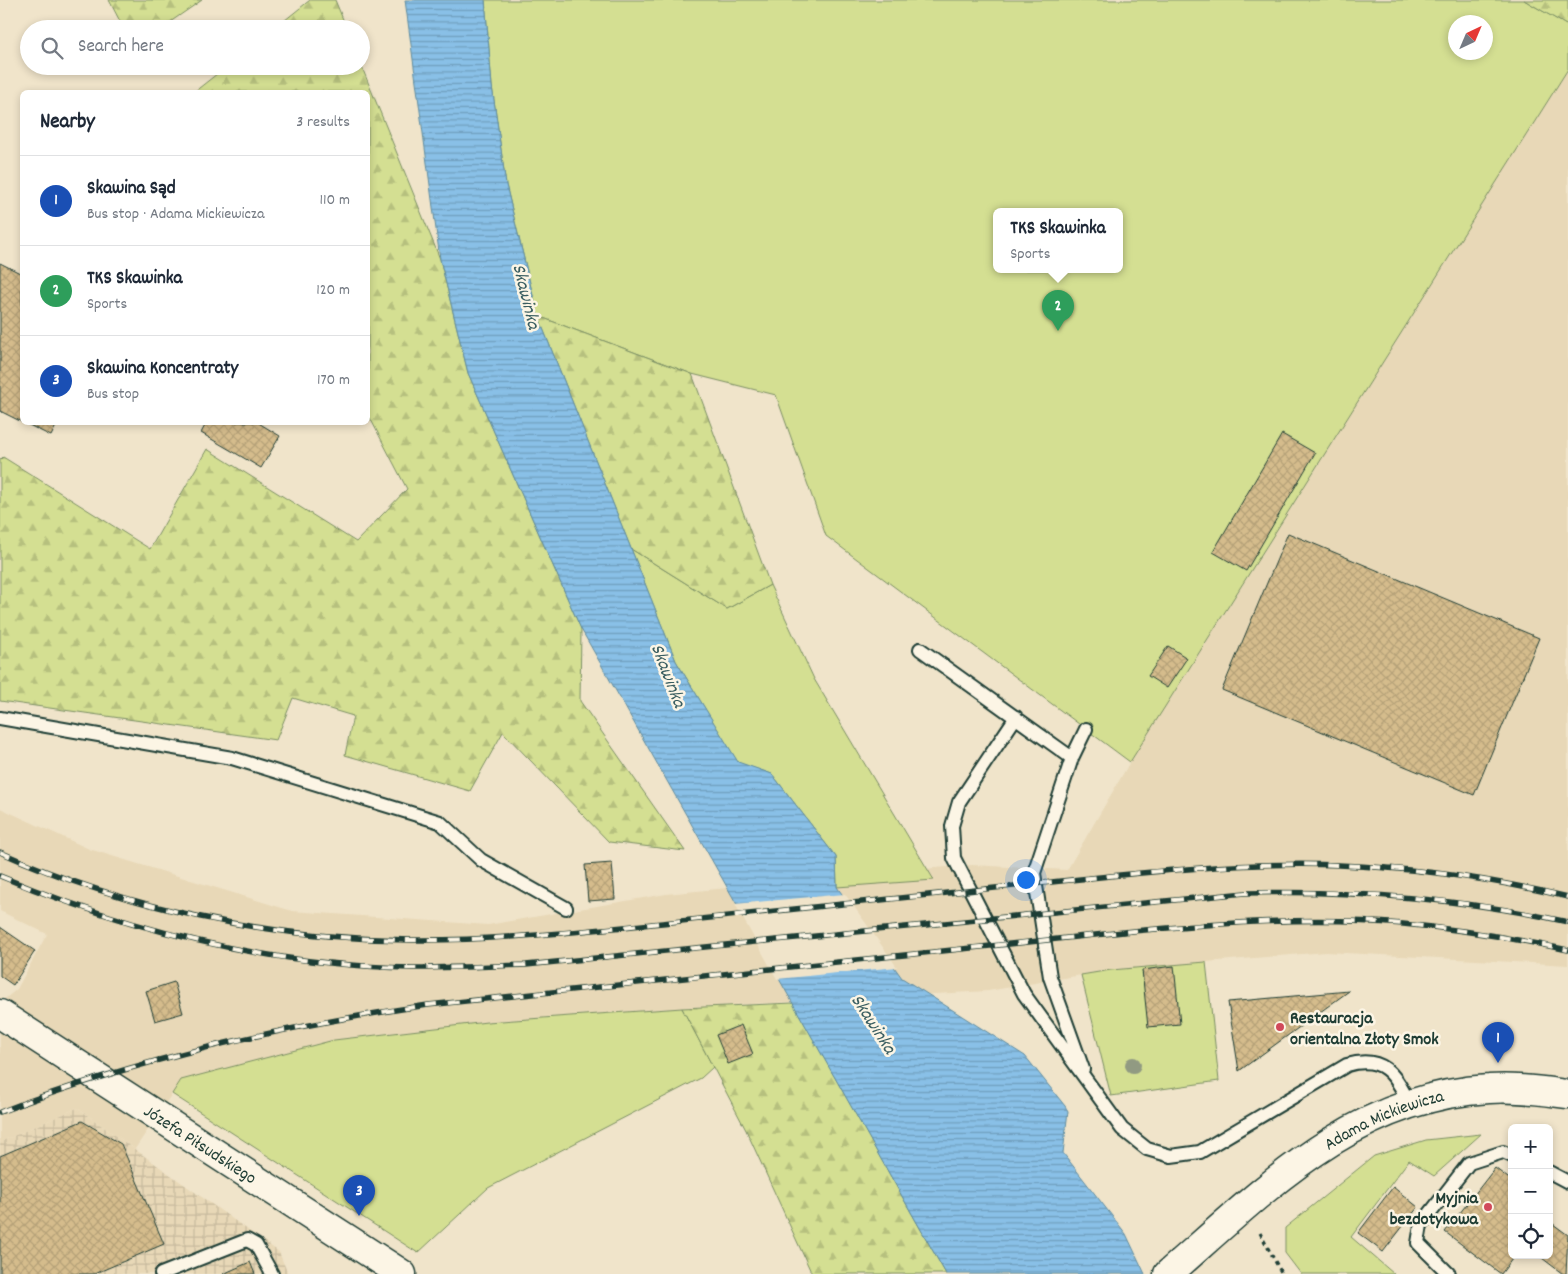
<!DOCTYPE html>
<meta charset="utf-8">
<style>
body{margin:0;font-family:Dekko,sans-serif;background:#f2f2f3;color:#1f2937}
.controls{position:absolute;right:15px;bottom:15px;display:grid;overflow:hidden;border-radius:8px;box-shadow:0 2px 8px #0003}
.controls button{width:45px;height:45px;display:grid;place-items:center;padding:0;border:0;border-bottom:1px solid #e0e1e3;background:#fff;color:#1f2937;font:25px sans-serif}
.compass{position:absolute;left:1448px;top:15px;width:45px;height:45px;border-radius:50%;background:#fff;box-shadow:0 2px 8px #0003;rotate:44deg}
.you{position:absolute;left:1025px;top:879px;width:18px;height:18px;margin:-12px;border:4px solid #fff;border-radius:50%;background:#1a73e8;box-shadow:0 0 0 8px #1a73e833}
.badge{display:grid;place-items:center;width:32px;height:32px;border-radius:50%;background:#d1495b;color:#fff;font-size:16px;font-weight:700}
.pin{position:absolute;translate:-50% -41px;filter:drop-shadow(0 1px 2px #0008)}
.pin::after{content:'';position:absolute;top:26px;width:18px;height:15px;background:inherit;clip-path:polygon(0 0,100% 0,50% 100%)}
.popup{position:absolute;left:993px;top:208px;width:130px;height:65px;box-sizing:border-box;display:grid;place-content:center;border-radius:8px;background:#fff;filter:drop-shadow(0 1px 4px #0005);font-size:16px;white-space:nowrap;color:#747a83}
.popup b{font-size:19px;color:#1f2937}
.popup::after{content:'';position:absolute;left:50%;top:100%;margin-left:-10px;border:10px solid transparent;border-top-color:#fff}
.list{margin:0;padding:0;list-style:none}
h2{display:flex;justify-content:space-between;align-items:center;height:65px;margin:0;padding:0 20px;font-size:21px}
h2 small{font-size:16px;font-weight:400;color:#747a83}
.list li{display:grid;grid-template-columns:32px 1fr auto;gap:15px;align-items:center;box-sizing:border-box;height:90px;padding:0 20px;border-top:1px solid #e0e1e3}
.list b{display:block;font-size:19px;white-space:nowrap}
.list p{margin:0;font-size:16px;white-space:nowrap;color:#747a83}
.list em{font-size:16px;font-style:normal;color:#747a83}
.icon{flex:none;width:28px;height:28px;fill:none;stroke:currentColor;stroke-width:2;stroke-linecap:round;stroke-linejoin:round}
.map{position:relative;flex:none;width:1568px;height:1274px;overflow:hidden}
.search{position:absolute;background:#fff;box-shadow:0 2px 8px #0003;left:20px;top:20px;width:350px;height:55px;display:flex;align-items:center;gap:12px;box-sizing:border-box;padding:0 18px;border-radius:28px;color:#747a83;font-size:19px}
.panel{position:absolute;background:#fff;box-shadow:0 2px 8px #0003;left:20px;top:90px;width:350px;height:335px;border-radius:8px}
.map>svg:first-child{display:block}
.built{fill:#e8d8b7}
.industrial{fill:url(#industrial-grid)}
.grass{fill:#d4df92;stroke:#7a8e63;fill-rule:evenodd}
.forest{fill:url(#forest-firs);stroke:#7a8e63}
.water{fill:url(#water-rules);stroke:#5f8c9f}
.pier{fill:#f0e4ca}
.building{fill:url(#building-cross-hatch);stroke:#1f3d34}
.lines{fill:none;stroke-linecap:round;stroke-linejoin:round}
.lane-casing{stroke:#1f3d34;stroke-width:16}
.secondary-casing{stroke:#1f3d34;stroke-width:31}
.path{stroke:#1f3d34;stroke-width:3;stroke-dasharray:4 4;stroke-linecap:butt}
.lane{stroke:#fcf5e5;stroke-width:12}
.secondary{stroke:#fcf5e5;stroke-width:28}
.rail-casing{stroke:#1f3d34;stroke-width:5.5}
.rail{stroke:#fcf5e5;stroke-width:4;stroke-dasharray:11;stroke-linecap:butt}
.tree{fill:#919a82}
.poi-dot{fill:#d1495b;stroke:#fcf5e5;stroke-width:2}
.labels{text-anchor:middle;stroke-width:5;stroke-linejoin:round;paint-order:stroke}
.poi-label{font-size:18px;font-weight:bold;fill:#1f3d34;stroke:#fcf5e5;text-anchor:start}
.street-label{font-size:18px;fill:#1f3d34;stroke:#fcf5e5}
.water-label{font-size:19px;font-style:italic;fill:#3a5e61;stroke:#fcf5e5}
</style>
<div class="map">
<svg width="1568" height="1274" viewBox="0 0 1568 1274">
<defs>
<pattern id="industrial-grid" width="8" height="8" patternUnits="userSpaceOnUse" patternTransform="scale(1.25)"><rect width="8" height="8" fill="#e8d8b7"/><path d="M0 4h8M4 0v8" fill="none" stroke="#c7ba9e"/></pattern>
<pattern id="forest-firs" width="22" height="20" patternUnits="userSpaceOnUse" patternTransform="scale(1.25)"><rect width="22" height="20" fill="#d4df92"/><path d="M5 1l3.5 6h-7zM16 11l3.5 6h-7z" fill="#b6c07e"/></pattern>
<pattern id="water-rules" width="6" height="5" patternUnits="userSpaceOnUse" patternTransform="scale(1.25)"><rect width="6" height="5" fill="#89c0e7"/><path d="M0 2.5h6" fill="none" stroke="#6f9dbc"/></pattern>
<pattern id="building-cross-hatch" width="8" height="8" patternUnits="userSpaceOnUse" patternTransform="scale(1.25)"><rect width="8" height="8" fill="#d5bc8c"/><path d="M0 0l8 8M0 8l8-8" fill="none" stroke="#b6a279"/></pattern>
</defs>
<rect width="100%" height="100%" fill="#f0e4ca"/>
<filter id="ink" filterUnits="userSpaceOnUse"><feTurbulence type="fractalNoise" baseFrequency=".02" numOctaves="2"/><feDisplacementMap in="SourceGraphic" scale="10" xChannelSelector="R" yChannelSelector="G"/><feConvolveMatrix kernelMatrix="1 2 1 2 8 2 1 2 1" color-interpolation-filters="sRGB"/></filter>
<g filter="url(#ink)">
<path class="built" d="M 1568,68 L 1568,965 L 1326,952 L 1111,970 L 988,991 L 682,1008 L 487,1022 L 334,1040 L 181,1080 L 135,1149 L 77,1108 L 0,1142 L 0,1003 L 17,989 L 47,934 L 0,911 L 0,808 L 89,849 L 292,911 L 488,925 L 666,894 L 910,870 L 972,865 L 1067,870 L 1130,762 Z"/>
<path class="industrial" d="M 77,1108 L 279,1252 L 288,1274 L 0,1274 L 0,1142 Z"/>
<path class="grass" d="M 485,0 L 1524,0 L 1568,26 L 1568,69 L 1130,762 L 826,536 L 776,395 L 692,374 L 538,316 L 506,185 L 492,86 ZM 1456,22 L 1486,22 L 1486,52 L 1456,52 ZM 997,212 L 1119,212 L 1119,270 L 997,270 Z
M 631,549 L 727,609 L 770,585 L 814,679 L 934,880 L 837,887 L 836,857 L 772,774 L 738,763 L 676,661 Z
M 1206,962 L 1219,1081 L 1111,1096 L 1081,975 L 1111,970 Z
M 682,1008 L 713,1067 L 701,1078 L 488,1188 L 418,1253 L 172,1094 L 181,1080 L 334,1040 L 487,1022 Z
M 1481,1134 L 1434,1176 L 1409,1160 L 1351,1237 L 1394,1274 L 1301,1274 L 1285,1253 L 1285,1228 L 1374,1156 L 1426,1140 Z"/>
<path class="forest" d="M 109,0 L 202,0 L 160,29 L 124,29 Z
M 310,0 L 335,0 L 347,29 L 274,29 Z
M 1524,0 L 1568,0 L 1568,26 Z
M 361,65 L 440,259 L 468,373 L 581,629 L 580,701 L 685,851 L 609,842 L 503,732 L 470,791 L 345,755 L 353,716 L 293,698 L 276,740 L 0,701 L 0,460 L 3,457 L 150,549 L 207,449 L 356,542 L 407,489 L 368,414 L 368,92 L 194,92 L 227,66 Z
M 538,316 L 692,374 L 770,585 L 727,609 L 631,549 Z
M 793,1003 L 946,1274 L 812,1274 L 746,1130 L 682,1008 Z"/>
<path class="water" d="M 405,0 L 485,0 L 492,86 L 506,185 L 538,316 L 676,661 L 738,762 L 772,774 L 836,857 L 837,887 L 902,978 L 1025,1056 L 1065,1106 L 1068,1111 L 1063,1153 L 1126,1234 L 1145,1274 L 946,1274 L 581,629 L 468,373 L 440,259 Z"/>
<path class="pier" d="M 845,894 L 897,967 L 777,979 L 735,904 Z"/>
<path class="building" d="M 0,263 L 22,274 L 22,422 L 0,411 Z
M 23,422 L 58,422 L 51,436 Z
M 207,422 L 257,422 L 280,436 L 261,468 L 201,433 Z
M 1282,434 L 1315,453 L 1246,571 L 1213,552 Z
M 1288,533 L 1539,638 L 1474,795 L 1222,690 Z
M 1168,646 L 1187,658 L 1167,688 L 1148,676 Z
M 612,863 L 615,899 L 588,901 L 585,865 Z
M 0,927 L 35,951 L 13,985 L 0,976 Z
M 1174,966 L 1180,1024 L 1148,1027 L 1142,970 Z
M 174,982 L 183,1013 L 155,1021 L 146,991 Z
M 1349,991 L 1239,1071 L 1228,1002 Z
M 741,1025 L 753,1054 L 728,1064 L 716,1035 Z
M 82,1121 L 121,1144 L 164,1244 L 94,1274 L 0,1274 L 0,1156 Z
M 1495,1168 L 1512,1181 L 1512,1255 L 1515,1255 L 1501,1274 L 1445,1232 Z
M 1393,1187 L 1418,1207 L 1383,1252 L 1358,1233 Z
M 1549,1221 L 1568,1235 L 1566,1274 L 1563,1274 L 1538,1255 L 1549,1255 Z
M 250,1262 L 255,1274 L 223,1274 Z"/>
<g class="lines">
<g class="lane-casing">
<path id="lane" d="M 920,649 L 1072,758
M 1016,717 L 959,802 L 952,826 L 954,858 L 1024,994 L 1122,1129 L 1147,1149 L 1171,1156 L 1200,1152 L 1347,1065 C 1382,1055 1395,1073 1409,1103
M 0,718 L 232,758 L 440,822 L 481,860 L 566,908
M 1083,1069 L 1050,977 L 1034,873 L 1072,758 L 1086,729
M 1549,1172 L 1568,1182
M 161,1274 L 247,1240 L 256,1245 L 272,1274
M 1449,1274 L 1418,1243 L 1421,1225 L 1469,1163 L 1503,1152 L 1512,1156"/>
</g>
<g class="secondary-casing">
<g id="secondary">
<path id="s1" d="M 0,1014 L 402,1274"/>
<path id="s2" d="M 1168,1274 C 1263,1191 1354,1096 1489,1089 C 1515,1087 1542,1091 1568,1094"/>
</g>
</g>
<path class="path" d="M 1260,1233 L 1282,1274"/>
<use href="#lane" class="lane"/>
<use href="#secondary" class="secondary"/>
<g class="rail-casing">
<path id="rail" d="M 0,852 C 127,909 272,939 411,940 C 501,941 591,930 681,921 C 792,909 903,898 1014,886 C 1121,875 1231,861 1339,865 C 1417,868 1493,879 1568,897
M 0,876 C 130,930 270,966 412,968 C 450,968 488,966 526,965 L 1245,893 C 1354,890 1461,898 1568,922
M 0,1112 C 141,1058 279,1027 428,1005 L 1133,931 C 1223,923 1313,916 1403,924 C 1459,929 1513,938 1568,950"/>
</g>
<use href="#rail" class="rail"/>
</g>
<circle class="tree" cx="1133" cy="1065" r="8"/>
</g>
<g class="poi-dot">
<circle cx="1280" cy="1027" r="5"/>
<circle cx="1488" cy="1207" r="5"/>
</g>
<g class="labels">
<g class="poi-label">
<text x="1290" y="1023">Restauracja<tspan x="1290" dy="21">orientalna Złoty Smok</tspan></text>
<text x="1478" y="1203" text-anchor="end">Myjnia<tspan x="1478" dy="21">bezdotykowa</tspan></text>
</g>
<g class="street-label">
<text dy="6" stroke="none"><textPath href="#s2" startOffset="268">Adama Mickiewicza</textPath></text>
<text dy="6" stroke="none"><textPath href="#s1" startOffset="239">Józefa Piłsudskiego</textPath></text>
</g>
<g class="water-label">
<text transform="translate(528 296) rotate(76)" y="7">Skawinka</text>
<text transform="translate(670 675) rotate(69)" y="7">Skawinka</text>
<text transform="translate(875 1023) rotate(57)" y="7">Skawinka</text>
</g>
</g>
</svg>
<div class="controls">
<button>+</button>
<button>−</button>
<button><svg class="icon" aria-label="locate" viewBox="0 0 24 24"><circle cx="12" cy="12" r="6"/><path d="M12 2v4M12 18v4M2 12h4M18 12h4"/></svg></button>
</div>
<svg class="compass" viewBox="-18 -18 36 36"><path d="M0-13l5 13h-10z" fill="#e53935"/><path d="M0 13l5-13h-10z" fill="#747a83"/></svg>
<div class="you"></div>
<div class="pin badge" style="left:1498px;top:1063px;background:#1a4fb4">1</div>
<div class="pin badge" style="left:1058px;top:331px;background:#2e9e5b">2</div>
<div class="popup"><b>TKS Skawinka</b>Sports</div>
<div class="pin badge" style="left:359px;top:1216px;background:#1a4fb4">3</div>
<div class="search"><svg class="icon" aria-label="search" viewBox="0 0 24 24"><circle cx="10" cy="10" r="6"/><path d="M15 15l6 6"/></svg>Search here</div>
<section class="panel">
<h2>Nearby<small>3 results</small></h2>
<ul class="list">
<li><span class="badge" style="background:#1a4fb4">1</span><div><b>Skawina Sąd</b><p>Bus stop · Adama Mickiewicza</p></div><em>110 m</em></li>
<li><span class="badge" style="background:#2e9e5b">2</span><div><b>TKS Skawinka</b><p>Sports</p></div><em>120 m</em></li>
<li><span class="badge" style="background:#1a4fb4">3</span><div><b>Skawina Koncentraty</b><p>Bus stop</p></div><em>170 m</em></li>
</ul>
</section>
</div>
